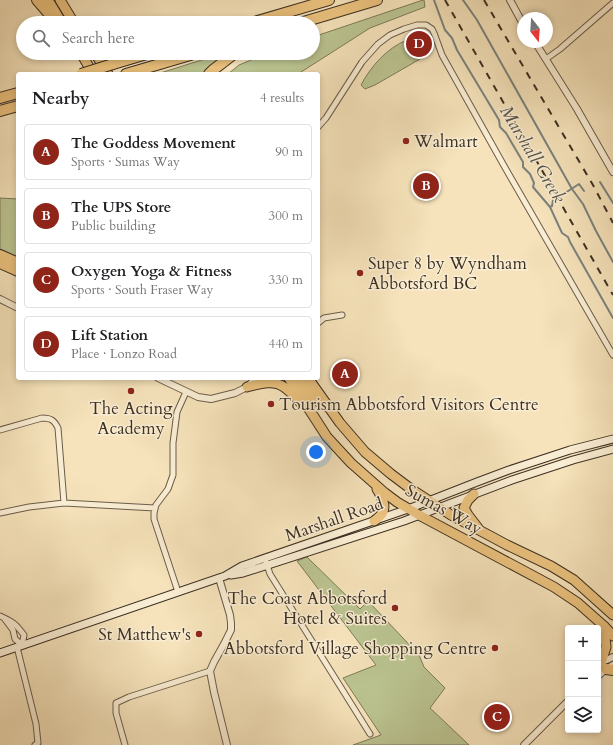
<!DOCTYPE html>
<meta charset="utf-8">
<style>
body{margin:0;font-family:Cardo,serif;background:#f6f6f6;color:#202124}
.controls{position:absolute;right:12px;bottom:12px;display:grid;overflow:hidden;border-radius:4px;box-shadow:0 2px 6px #0003}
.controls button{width:36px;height:36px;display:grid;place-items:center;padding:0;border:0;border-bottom:1px solid #e0e0e0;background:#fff;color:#202124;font:20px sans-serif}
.compass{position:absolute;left:517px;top:12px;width:36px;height:36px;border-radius:50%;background:#fff;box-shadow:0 2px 6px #0003;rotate:163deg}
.you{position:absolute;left:316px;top:452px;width:14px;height:14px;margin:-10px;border:3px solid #fff;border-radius:50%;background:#1a73e8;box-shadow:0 0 0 6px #1a73e833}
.badge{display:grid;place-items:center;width:26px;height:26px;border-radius:50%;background:#8f2418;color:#fff;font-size:13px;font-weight:700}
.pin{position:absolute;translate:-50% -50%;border:2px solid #fff;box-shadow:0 1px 4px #0006}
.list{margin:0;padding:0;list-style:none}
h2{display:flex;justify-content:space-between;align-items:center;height:52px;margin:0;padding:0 16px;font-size:17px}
h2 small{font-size:13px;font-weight:400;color:#757577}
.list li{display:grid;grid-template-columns:26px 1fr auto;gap:12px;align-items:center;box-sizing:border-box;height:56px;margin:0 8px 8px;padding:0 8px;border:1px solid #e0e0e0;border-radius:4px}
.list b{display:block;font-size:15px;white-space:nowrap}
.list p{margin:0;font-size:13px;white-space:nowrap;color:#757577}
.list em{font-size:13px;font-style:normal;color:#757577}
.icon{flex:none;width:22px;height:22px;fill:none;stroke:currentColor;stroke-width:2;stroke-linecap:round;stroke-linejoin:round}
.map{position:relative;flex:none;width:613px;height:745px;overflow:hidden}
.search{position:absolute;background:#fff;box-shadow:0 2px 6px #0003;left:16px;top:16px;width:304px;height:44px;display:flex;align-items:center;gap:10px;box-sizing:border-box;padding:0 14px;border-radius:22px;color:#757577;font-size:15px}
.panel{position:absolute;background:#fff;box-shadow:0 2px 6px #0003;left:16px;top:72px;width:304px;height:308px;border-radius:4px}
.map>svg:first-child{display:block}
.green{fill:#bbc491;stroke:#7c7a5a}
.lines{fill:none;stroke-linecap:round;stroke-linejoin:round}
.stream{stroke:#7a837f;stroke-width:2}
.minor-casing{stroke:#6b5d49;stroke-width:7}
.tertiary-casing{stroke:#6b5d49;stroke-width:8}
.secondary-casing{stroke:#3d3023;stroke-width:9}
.trunk-casing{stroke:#3d3023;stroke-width:11}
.motorway-casing{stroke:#3d3023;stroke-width:12}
.minor{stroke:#f9edd3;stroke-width:5}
.tertiary{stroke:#f9edd3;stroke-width:6}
.secondary{stroke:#f9edd3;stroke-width:7}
.trunk{stroke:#ebc27e;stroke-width:9}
.motorway{stroke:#ebc27e;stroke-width:10}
.rail{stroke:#3d3023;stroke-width:2;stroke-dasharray:7 7;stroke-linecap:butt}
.motorway-bridge-casing{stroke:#3d3023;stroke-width:12;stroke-linecap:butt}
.motorway-bridge{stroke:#ebc27e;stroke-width:10}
.poi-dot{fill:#8f2418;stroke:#f9edd3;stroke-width:1.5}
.labels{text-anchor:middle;stroke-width:3;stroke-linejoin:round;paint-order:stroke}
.poi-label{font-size:17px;fill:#3d3023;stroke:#f9edd3;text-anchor:start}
.street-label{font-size:17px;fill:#3d3023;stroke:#f9edd3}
.water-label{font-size:18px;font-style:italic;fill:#565349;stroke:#f9edd3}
</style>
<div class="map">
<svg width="613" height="745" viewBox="0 0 613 745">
<rect width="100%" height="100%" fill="#f6e3bb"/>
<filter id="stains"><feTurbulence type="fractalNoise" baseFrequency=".005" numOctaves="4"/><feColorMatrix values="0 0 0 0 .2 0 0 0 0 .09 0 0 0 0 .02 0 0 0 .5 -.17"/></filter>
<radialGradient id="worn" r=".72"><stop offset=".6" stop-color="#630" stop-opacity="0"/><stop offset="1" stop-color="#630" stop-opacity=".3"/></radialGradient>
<path class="green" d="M 423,0 L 424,0 L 425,7 L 370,28 L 298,74 L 228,74 L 239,65 L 268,53 L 313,53 L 313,37 Z
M 407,40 L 412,41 L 416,52 L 419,56 L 420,59 L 375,85 L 365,89 L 361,85 C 371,66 387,48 407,40 Z
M 224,53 L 227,53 L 202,74 L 157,74 Z
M 0,198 L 18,199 L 18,257 L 0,249 Z
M 307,557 L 360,609 L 368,601 L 419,655 L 424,667 L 445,688 L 430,708 L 469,745 L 353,745 L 381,735 L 343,678 L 376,665 L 297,561 Z"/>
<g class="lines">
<path class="stream" d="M 434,0 L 445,30 L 452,38 L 457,50 L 499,120 L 500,127 L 506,133 L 523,162 L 523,167 L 530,174 L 534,183 L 533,187 L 550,207 L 562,233 L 568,237 L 570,242 L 613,318
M 463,0 L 477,20 L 572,189 L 583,204 L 596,231 L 613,262
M 600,182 L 613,203
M 562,195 L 579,184 L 584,191
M 550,207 L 552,206 L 553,200"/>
<g class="minor-casing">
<path id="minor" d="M 546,59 L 560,49 L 613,3
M 318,127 L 326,118 L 362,62 L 378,44 L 390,35 L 404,29 L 417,25 L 426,25 L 432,29 L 434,33 L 442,55 L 503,164 L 613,355
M 318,323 L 324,318 L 342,315
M 0,430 L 42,418 C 51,418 54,420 58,428 L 64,503
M 0,513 L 29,507 L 64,503 L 155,508
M 265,559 L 270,574 L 370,734
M 178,592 L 154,519 L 154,513 L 156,505 L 168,489 L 173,475 L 173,443 L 177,412 L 186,392
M 0,616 C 13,622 15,623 24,635 L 22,645
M 4,618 L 13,630 L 15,639 L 22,645
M 17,647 L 36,724 L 38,743 L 35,745
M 125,745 L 116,713 L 116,703 L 129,697 L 210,671"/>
</g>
<g class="tertiary-casing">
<path id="tertiary" d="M 510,0 L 523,24
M 535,42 L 577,109 L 613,172
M 0,299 L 18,308
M 158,378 L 198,397 L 211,399 L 235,393 L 247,387 L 256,378
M 219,578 L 230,615 L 231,623 L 231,630 L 224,644 L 214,662 L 210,671 L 214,692 L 227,745
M 600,663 L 613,657
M 598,676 L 606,669 L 613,665
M 524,745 L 568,701"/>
</g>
<g class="secondary-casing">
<path id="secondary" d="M 231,575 L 243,573 L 404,521 L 512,480 L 573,460 L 613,449
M 0,653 L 219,578 L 225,576 L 242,566 L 408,509 L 477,482 L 509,470 L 570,450 L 613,439"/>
</g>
<g class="trunk-casing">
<path id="trunk" d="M 48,0 L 62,23
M 60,0 L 74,23
M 81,53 L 93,74
M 95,53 L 108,74
M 289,378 L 327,437 L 351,463 L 385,493 L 397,502 L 419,515 L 554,587 L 578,603 L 604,626 L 613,636
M 298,378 L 310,396 L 325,406
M 308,378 L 340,423 L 365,452 L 391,474 L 411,489 L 451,515 L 507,545 L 551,566 L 574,580 L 613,615
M 247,387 C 259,384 273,379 284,387 C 290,391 295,397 300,402
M 474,494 L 468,500 L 464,508 L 468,515 L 478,528
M 374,521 C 377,519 380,516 382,514 C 387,505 381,496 377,489
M 601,663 L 606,647 L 604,626"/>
</g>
<g class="motorway-casing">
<path id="motorway" d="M 37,0 L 57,23
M 251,23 L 329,0
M 300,23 L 377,0
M 80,53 L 83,56
M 113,64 L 150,53
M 126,74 L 197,53
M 209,74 L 213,70 L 235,53
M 0,98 L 18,93
M 0,111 L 18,106
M 0,255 L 18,263
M 0,263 L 18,271
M 606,669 L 613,670"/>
</g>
<use href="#minor" class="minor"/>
<use href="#tertiary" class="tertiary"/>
<use href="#secondary" class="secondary"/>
<use href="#trunk" class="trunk"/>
<use href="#motorway" class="motorway"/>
<path class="rail" d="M 445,0 L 613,295
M 484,0 L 593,185 L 613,223"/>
<g class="motorway-bridge-casing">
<path id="motorway-bridge" d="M 81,74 L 113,64"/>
</g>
<use href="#motorway-bridge" class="motorway-bridge"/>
</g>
<g class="poi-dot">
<circle cx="406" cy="141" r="4"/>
<circle cx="360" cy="273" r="4"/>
<circle cx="131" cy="391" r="4"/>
<circle cx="271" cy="404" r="4"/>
<circle cx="395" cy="608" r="4"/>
<circle cx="199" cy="634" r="4"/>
<circle cx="495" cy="648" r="4"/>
</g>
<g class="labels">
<g class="poi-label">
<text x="414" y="147">Walmart</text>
<text x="368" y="269">Super 8 by Wyndham<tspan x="368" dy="20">Abbotsford BC</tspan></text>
<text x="279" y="410">Tourism Abbotsford Visitors Centre</text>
<text x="131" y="414" text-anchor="middle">The Acting<tspan x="131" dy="20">Academy</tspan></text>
<text x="387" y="604" text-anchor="end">The Coast Abbotsford<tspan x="387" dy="20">Hotel &amp; Suites</tspan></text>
<text x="191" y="640" text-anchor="end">St Matthew's</text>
<text x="487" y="654" text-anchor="end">Abbotsford Village Shopping Centre</text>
</g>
<g class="street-label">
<text transform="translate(444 509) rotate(29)" y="6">Sumas Way</text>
<text transform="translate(334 519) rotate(-19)" y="6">Marshall Road</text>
</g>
<g class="water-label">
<text transform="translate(533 154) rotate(59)" y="6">Marshall Creek</text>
</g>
</g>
<rect width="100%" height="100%" filter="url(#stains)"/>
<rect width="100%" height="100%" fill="url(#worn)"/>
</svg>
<div class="controls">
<button>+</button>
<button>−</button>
<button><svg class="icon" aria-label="layers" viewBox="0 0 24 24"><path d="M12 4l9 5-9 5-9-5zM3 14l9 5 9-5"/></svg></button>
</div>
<svg class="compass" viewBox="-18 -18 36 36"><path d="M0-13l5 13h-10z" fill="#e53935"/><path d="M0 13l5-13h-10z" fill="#757577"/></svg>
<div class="you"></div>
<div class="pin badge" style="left:345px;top:374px">A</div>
<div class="pin badge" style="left:426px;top:186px">B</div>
<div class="pin badge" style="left:497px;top:717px">C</div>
<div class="pin badge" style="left:419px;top:44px">D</div>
<div class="search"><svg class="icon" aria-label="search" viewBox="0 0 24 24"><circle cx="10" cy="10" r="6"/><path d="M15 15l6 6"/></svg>Search here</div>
<section class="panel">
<h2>Nearby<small>4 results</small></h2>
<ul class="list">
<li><span class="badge">A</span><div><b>The Goddess Movement</b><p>Sports · Sumas Way</p></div><em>90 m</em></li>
<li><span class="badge">B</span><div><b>The UPS Store</b><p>Public building</p></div><em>300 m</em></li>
<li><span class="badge">C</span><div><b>Oxygen Yoga &amp; Fitness</b><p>Sports · South Fraser Way</p></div><em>330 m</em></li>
<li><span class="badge">D</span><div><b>Lift Station</b><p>Place · Lonzo Road</p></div><em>440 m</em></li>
</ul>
</section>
</div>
